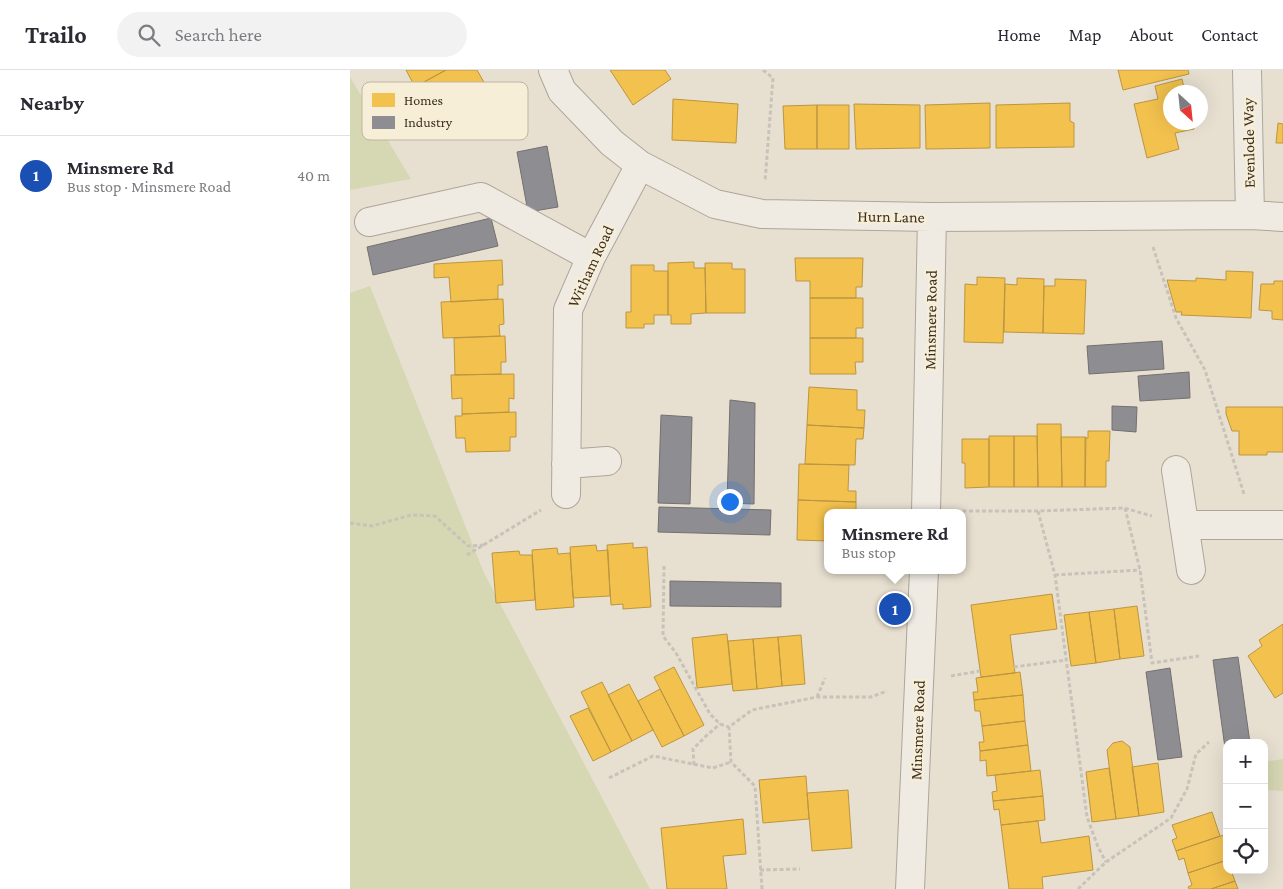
<!DOCTYPE html>
<meta charset="utf-8">
<style>
body{margin:0;font-family:"Crimson Pro",serif;background:#f2f2f3;color:#2b2b33}
.controls{position:absolute;right:15px;bottom:15px;display:grid;overflow:hidden;border-radius:10px;box-shadow:0 5px 20px #0002}
.controls button{width:45px;height:45px;display:grid;place-items:center;padding:0;border:0;border-bottom:1px solid #e1e1e2;background:#fff;color:#2b2b33;font:25px sans-serif}
.compass{position:absolute;left:813px;top:15px;width:45px;height:45px;border-radius:50%;background:#fff;box-shadow:0 5px 20px #0002;rotate:153deg}
.you{position:absolute;left:379px;top:431px;width:18px;height:18px;margin:-12px;border:4px solid #fff;border-radius:50%;background:#1a73e8;box-shadow:0 0 0 8px #1a73e833}
.badge{display:grid;place-items:center;width:32px;height:32px;border-radius:50%;background:#786c5e;color:#fff;font-size:16px;font-weight:700}
.pin{position:absolute;translate:-50% -50%;border:2px solid #fff;box-shadow:0 1px 5px #0006}
.popup{position:absolute;left:474px;top:439px;width:142px;height:65px;box-sizing:border-box;display:grid;place-content:center;border-radius:10px;background:#fff;filter:drop-shadow(0 1px 4px #0005);font-size:16px;white-space:nowrap;color:#7c7c81}
.popup b{font-size:19px;color:#2b2b33}
.popup::after{content:'';position:absolute;left:50%;top:100%;margin-left:-10px;border:10px solid transparent;border-top-color:#fff}
.list{margin:0;padding:0;list-style:none}
h2{display:flex;justify-content:space-between;align-items:center;height:65px;margin:0;padding:0 20px;font-size:21px}
h2 small{font-size:16px;font-weight:400;color:#7c7c81}
.list li{display:grid;grid-template-columns:32px 1fr auto;gap:15px;align-items:center;box-sizing:border-box;height:80px;padding:0 20px;border-top:1px solid #e1e1e2}
.list b{display:block;font-size:19px;white-space:nowrap}
.list p{margin:0;font-size:16px;white-space:nowrap;color:#7c7c81}
.list em{font-size:16px;font-style:normal;color:#7c7c81}
.icon{flex:none;width:28px;height:28px;fill:none;stroke:currentColor;stroke-width:2;stroke-linecap:round;stroke-linejoin:round}
.map{position:relative;flex:none;width:933px;height:819px;overflow:hidden}
header{display:flex;align-items:center;gap:30px;box-sizing:border-box;height:70px;padding:0 25px;background:#fff;border-bottom:1px solid #e1e1e2}
header strong{font-size:24px}
nav{display:flex;gap:28px;margin-inline-start:auto;font-size:18px}
.search{width:350px;height:45px;background:#f2f2f3;display:flex;align-items:center;gap:12px;box-sizing:border-box;padding:0 18px;border-radius:28px;color:#7c7c81;font-size:19px}
main{display:flex}
aside{flex:1;background:#fff}
.map>svg:first-child{display:block}
.green{fill:#d6d7b3}
.homes{fill:#f2c14e;stroke:#bc9540}
.industry{fill:#8d8d92;stroke:#757070}
.lines{fill:none;stroke-linecap:round;stroke-linejoin:round}
.minor-casing{stroke:#ada599;stroke-width:30}
.path{stroke:#c8c2b9;stroke-width:3;stroke-dasharray:4 2.5;stroke-linecap:butt}
.minor{stroke:#efebe3;stroke-width:28}
.labels{text-anchor:middle;stroke-width:5;stroke-linejoin:round;paint-order:stroke}
.street-label{font-size:16px;fill:#3d2e20;stroke:#f7eed8}
.key{fill:#f7eed8;stroke:#bfb4a1;stroke-width:1}
.key-label{font-size:14px;fill:#3d2e20}
</style>
<header>
<strong>Trailo</strong>
<div class="search"><svg class="icon" aria-label="search" viewBox="0 0 24 24"><circle cx="10" cy="10" r="6"/><path d="M15 15l6 6"/></svg>Search here</div>
<nav><a>Home</a><a>Map</a><a>About</a><a>Contact</a></nav>
</header>
<main>
<aside>
<h2>Nearby<small></small></h2>
<ul class="list">
<li><span class="badge" style="background:#1a4fb4">1</span><div><b>Minsmere Rd</b><p>Bus stop · Minsmere Road</p></div><em>40 m</em></li>
</ul>
</aside>
<div class="map">
<svg width="933" height="819" viewBox="0 0 933 819">
<rect width="100%" height="100%" fill="#e7e0d1"/>
<path class="green" d="M 0,7 L 61,109 L 0,120 Z
M 20,216 L 134,503 L 300,819 L 0,819 L 0,223 Z
M 933,689 L 933,721 L 914,720 L 914,692 Z"/>
<path class="homes" d="M 56,0 L 96,0 L 65,17 Z
M 96,0 L 127,0 L 143,28 L 83,60 L 61,19 Z
M 260,0 L 315,0 L 321,9 L 283,35 Z
M 768,0 L 838,0 L 839,4 L 773,20 Z
M 832,9 L 835,22 L 821,22 L 821,52 L 842,52 L 844,59 L 825,63 L 829,79 L 797,88 L 784,34 L 808,29 L 805,16 Z
M 323,29 L 388,34 L 386,73 L 322,70 Z
M 640,33 L 640,78 L 576,79 L 575,35 Z
M 720,33 L 720,51 L 724,53 L 724,77 L 646,78 L 646,35 Z
M 504,34 L 570,35 L 570,78 L 506,79 Z
M 467,35 L 499,35 L 499,79 L 467,79 Z
M 467,35 L 467,79 L 435,79 L 433,36 Z
M 928,53 L 933,54 L 933,73 L 926,73 Z
M 445,188 L 513,188 L 512,217 L 506,217 L 506,228 L 460,228 L 460,211 L 446,211 Z
M 152,190 L 153,215 L 148,215 L 148,229 L 101,232 L 99,207 L 84,208 L 84,194 Z
M 344,192 L 344,198 L 355,198 L 356,243 L 341,244 L 341,254 L 321,254 L 321,245 L 318,245 L 318,193 Z
M 355,193 L 382,193 L 382,199 L 395,199 L 395,243 L 356,243 Z
M 281,195 L 304,195 L 304,201 L 318,201 L 318,245 L 304,245 L 304,254 L 294,254 L 294,258 L 276,258 L 276,242 L 281,242 Z
M 876,201 L 903,202 L 901,248 L 831,245 L 832,242 L 826,242 L 817,210 L 846,211 L 846,208 L 876,210 Z
M 627,207 L 655,208 L 653,273 L 614,272 L 615,214 L 627,215 Z
M 667,208 L 694,209 L 693,263 L 654,262 L 655,214 L 667,215 Z
M 705,209 L 736,210 L 734,264 L 693,263 L 694,216 L 705,216 Z
M 924,211 L 933,211 L 933,250 L 922,249 L 922,241 L 909,240 L 911,214 L 924,214 Z
M 460,228 L 513,228 L 513,258 L 506,258 L 506,268 L 460,268 Z
M 153,229 L 154,254 L 149,255 L 150,266 L 93,268 L 91,232 Z
M 155,266 L 156,292 L 151,292 L 151,304 L 105,305 L 104,268 Z
M 460,268 L 513,268 L 513,292 L 505,292 L 506,304 L 460,304 Z
M 164,304 L 164,329 L 159,328 L 159,342 L 112,344 L 112,328 L 102,329 L 101,305 Z
M 459,317 L 507,320 L 507,340 L 515,340 L 514,358 L 457,355 Z
M 876,337 L 933,337 L 933,382 L 917,382 L 917,385 L 889,385 L 889,361 L 882,361 L 876,344 Z
M 166,342 L 166,367 L 160,367 L 160,381 L 116,382 L 115,368 L 106,368 L 105,346 L 112,346 L 112,344 Z
M 687,354 L 711,354 L 712,417 L 688,417 Z
M 457,355 L 514,358 L 513,369 L 506,369 L 505,395 L 455,394 Z
M 738,361 L 760,361 L 759,391 L 756,391 L 756,417 L 735,417 L 735,368 L 738,368 Z
M 639,366 L 664,366 L 664,417 L 639,417 Z
M 664,366 L 687,366 L 688,417 L 664,417 Z
M 711,367 L 736,367 L 735,417 L 712,417 Z
M 612,369 L 639,369 L 639,417 L 615,418 L 615,393 L 612,393 Z
M 449,394 L 499,395 L 498,421 L 506,421 L 506,432 L 448,430 Z
M 448,430 L 506,432 L 506,443 L 478,443 L 478,471 L 447,470 Z
M 283,473 L 283,478 L 297,477 L 301,537 L 273,539 L 273,534 L 261,535 L 257,475 Z
M 246,475 L 247,481 L 258,480 L 260,526 L 223,528 L 220,477 Z
M 207,478 L 208,484 L 220,483 L 224,537 L 186,540 L 182,480 Z
M 169,481 L 170,485 L 182,485 L 185,530 L 146,533 L 142,483 Z
M 702,524 L 707,559 L 660,565 L 665,603 L 631,607 L 621,535 Z
M 787,536 L 794,586 L 770,589 L 764,539 Z
M 764,539 L 770,589 L 746,593 L 739,542 Z
M 739,542 L 746,593 L 721,596 L 714,545 Z
M 933,554 L 933,623 L 925,628 L 898,586 L 912,576 L 909,570 Z
M 377,564 L 382,614 L 347,618 L 342,568 Z
M 451,565 L 455,614 L 432,616 L 428,567 Z
M 428,567 L 432,616 L 407,619 L 403,569 Z
M 403,569 L 407,619 L 383,621 L 378,571 Z
M 324,597 L 354,655 L 334,666 L 304,607 Z
M 670,602 L 673,625 L 624,630 L 623,622 L 628,622 L 626,608 Z
M 252,612 L 282,671 L 261,682 L 231,622 Z
M 279,614 L 303,660 L 282,671 L 258,625 Z
M 310,619 L 334,666 L 312,677 L 288,631 Z
M 673,625 L 675,651 L 632,656 L 630,641 L 625,641 L 624,630 Z
M 238,638 L 261,682 L 243,691 L 220,646 Z
M 675,651 L 678,675 L 630,681 L 629,672 L 634,672 L 632,656 Z
M 772,671 L 780,677 L 789,746 L 766,749 L 757,680 L 763,673 Z
M 678,675 L 681,701 L 637,706 L 636,690 L 630,691 L 630,681 Z
M 808,693 L 814,742 L 789,746 L 782,697 Z
M 759,698 L 766,749 L 742,752 L 736,702 Z
M 690,700 L 693,726 L 643,731 L 642,722 L 647,721 L 645,705 Z
M 456,706 L 459,749 L 413,753 L 409,710 Z
M 498,720 L 502,778 L 462,781 L 457,723 Z
M 693,726 L 695,750 L 651,755 L 649,739 L 644,740 L 643,731 Z
M 862,742 L 870,766 L 826,781 L 822,770 L 827,768 L 822,755 Z
M 393,749 L 396,784 L 373,786 L 377,819 L 317,819 L 311,758 Z
M 688,751 L 691,773 L 739,766 L 743,800 L 692,807 L 693,819 L 659,819 L 651,755 Z
M 877,764 L 877,790 L 838,803 L 834,788 L 829,790 L 826,781 Z
M 877,790 L 877,800 L 881,800 L 885,811 L 861,819 L 839,819 L 838,817 L 842,815 L 838,803 Z
M 885,811 L 888,819 L 861,819 Z"/>
<path class="industry" d="M 197,76 L 208,137 L 178,142 L 167,82 Z
M 141,148 L 148,176 L 23,205 L 17,177 Z
M 812,271 L 814,299 L 739,304 L 737,276 Z
M 839,302 L 840,328 L 790,331 L 788,306 Z
M 380,330 L 405,333 L 404,434 L 377,433 Z
M 762,336 L 787,337 L 786,362 L 762,360 Z
M 311,345 L 342,347 L 340,434 L 308,433 Z
M 309,437 L 421,440 L 420,465 L 308,462 Z
M 320,511 L 431,513 L 431,537 L 320,536 Z
M 888,587 L 900,673 L 877,673 L 877,678 L 875,678 L 863,590 Z
M 820,598 L 832,687 L 808,690 L 796,602 Z"/>
<g class="lines">
<g class="minor-casing">
<path id="minor" d="M 203,0 L 212,21 L 262,73 L 290,95 L 365,134 L 412,144 L 582,147 L 900,145 L 933,147
M 897,0 L 900,145
M 19,152 L 131,127 L 241,187
M 216,394 L 257,391
M 826,400 L 841,500
M 216,424 L 218,240 L 241,187 L 290,95
M 576,443 L 582,147
M 834,455 L 933,455
M 560,819 L 574,500"/>
</g>
<path class="path" d="M 413,0 L 423,8 L 415,112
M 803,177 L 826,248 L 855,300 L 894,424
M 775,438 L 790,500 L 802,593 L 849,586
M 606,441 L 688,441 L 774,438 L 802,446
M 688,441 L 705,505 L 737,747 L 748,777 L 756,792
M 0,453 L 22,456 L 61,445 L 85,446 L 118,476 L 134,475
M 117,485 L 191,440
M 314,496 L 313,566 L 326,583 L 360,644 L 370,654 L 379,657
M 705,505 L 790,500
M 664,597 L 716,590
M 601,606 L 630,601
M 467,627 L 475,608
M 344,695 L 343,679 L 355,667 L 370,654
M 259,708 L 303,686 L 363,698 L 381,692
M 410,800 L 450,799
M 412,819 L 405,716 L 381,692 L 379,657 L 402,640 L 467,627 L 521,627 L 537,621
M 728,819 L 756,792 L 821,748 L 837,719 L 846,684 L 859,672"/>
<use href="#minor" class="minor"/>
</g>
<g class="labels">
<g class="street-label">
<text transform="translate(898 73) rotate(-91)" y="6">Evenlode Way</text>
<text transform="translate(541 146) rotate(1)" y="6">Hurn Lane</text>
<text transform="translate(240 196) rotate(-65)" y="6">Witham Road</text>
<text transform="translate(580 250) rotate(-89)" y="6">Minsmere Road</text>
<text transform="translate(567 660) rotate(-88)" y="6">Minsmere Road</text>
</g>
</g>
<rect x="12" y="12" width="166" height="58" rx="8" class="key"/>
<rect x="22" y="23" width="23" height="14" fill="#f2c14e"/>
<rect x="22" y="46" width="23" height="13" fill="#8d8d92"/>
<g class="key-label">
<text x="54" y="35">Homes</text>
<text x="54" y="57">Industry</text>
</g>
</svg>
<div class="controls">
<button>+</button>
<button>−</button>
<button><svg class="icon" aria-label="locate" viewBox="0 0 24 24"><circle cx="12" cy="12" r="6"/><path d="M12 2v4M12 18v4M2 12h4M18 12h4"/></svg></button>
</div>
<svg class="compass" viewBox="-18 -18 36 36"><path d="M0-13l5 13h-10z" fill="#e53935"/><path d="M0 13l5-13h-10z" fill="#7c7c81"/></svg>
<div class="you"></div>
<div class="pin badge" style="left:545px;top:539px;background:#1a4fb4">1</div>
<div class="popup"><b>Minsmere Rd</b>Bus stop</div>
</div>
</main>
